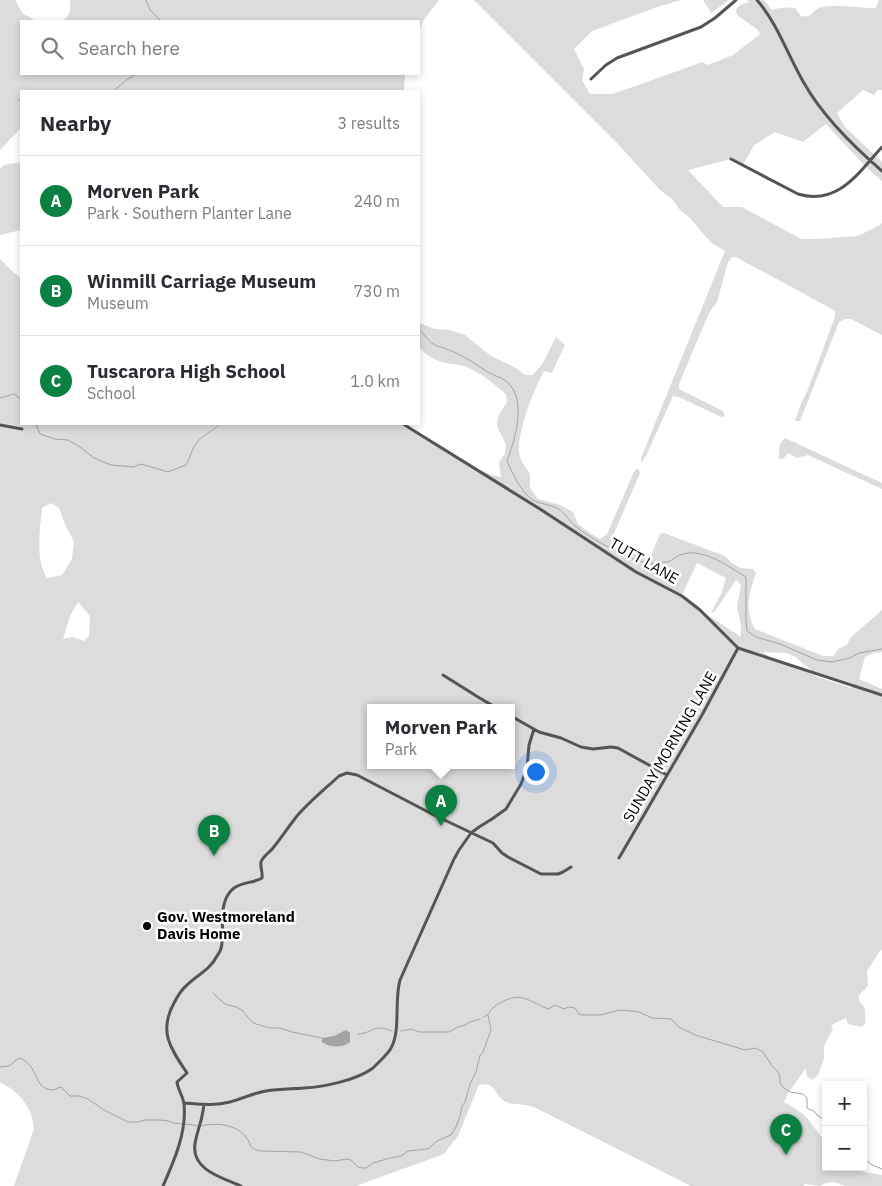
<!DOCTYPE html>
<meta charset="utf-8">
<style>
body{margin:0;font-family:"IBM Plex Sans",sans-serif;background:#f2f2f3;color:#2b2b33}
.controls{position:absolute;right:15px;bottom:15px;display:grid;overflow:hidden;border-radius:0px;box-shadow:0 2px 8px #0003}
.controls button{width:45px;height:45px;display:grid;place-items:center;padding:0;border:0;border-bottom:1px solid #e1e1e2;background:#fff;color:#2b2b33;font:25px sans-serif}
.you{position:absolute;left:535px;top:771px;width:18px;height:18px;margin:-12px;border:4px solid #fff;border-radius:50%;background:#1a73e8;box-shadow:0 0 0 8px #1a73e833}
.badge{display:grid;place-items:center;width:32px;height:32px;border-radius:50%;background:#0b8043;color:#fff;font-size:16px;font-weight:700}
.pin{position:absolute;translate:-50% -41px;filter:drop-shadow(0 1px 2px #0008)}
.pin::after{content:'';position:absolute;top:26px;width:18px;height:15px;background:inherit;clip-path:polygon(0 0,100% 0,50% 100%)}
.popup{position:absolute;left:367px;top:704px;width:148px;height:65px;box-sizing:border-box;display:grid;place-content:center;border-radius:0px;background:#fff;filter:drop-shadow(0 1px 4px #0005);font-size:16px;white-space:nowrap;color:#7c7c81}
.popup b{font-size:19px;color:#2b2b33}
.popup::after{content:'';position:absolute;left:50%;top:100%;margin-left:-10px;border:10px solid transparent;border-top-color:#fff}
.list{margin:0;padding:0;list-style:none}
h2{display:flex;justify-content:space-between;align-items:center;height:65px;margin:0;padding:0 20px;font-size:21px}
h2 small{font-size:16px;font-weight:400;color:#7c7c81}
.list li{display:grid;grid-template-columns:32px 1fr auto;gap:15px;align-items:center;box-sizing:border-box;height:90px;padding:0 20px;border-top:1px solid #e1e1e2}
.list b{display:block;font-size:19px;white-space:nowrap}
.list p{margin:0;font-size:16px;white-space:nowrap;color:#7c7c81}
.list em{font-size:16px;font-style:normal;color:#7c7c81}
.icon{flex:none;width:28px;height:28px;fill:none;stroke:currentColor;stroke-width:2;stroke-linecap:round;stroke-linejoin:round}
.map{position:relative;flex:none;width:882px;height:1186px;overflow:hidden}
.search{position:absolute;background:#fff;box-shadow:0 2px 8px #0003;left:20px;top:20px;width:400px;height:55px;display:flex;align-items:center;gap:12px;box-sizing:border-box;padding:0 18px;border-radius:0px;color:#7c7c81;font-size:19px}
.panel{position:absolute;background:#fff;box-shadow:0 2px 8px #0003;left:20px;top:90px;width:400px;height:335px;border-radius:0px}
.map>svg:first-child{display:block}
.green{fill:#dcdcdc;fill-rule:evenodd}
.water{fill:#a3a3a3}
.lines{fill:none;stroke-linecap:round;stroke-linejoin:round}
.stream{stroke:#a3a3a3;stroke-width:1}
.minor{stroke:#555;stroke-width:3}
.poi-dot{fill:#000;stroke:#fff;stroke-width:2}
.labels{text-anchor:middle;stroke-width:5;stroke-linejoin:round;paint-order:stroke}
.street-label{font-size:15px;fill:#000;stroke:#fff}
.poi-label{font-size:15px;font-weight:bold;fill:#000;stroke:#fff;text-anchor:start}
</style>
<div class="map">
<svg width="882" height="1186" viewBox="0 0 882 1186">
<rect width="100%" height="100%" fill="#fff"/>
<path class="green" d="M 0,0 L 15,0 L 23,14 L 37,21 L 21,21 L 21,74 L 405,74 L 404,91 L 21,91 L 21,128 L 0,150 Z
M 70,0 L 439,0 L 423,21 L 419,31 L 419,21 L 62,21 C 71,15 71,11 70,0 Z
M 474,0 L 681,0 L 657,7 L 592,31 L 574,49 L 584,69 L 582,80 L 590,94 L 612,94 L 647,82 L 702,62 L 708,65 L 733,55 L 760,34 L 758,30 L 737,15 L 736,10 C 739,4 744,3 750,3 L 747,0 L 764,0 L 772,10 C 778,8 790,6 796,9 C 797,10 800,15 801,16 C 813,19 812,9 822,7 C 837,4 860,8 876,8 L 879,0 L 882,0 L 882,90 L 878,90 L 874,95 L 863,90 L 837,113 L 845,127 L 882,162 L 882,181 L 865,166 L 826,124 L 803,142 L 775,132 L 754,145 L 743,165 L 731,159 L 688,170 L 723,207 L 742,207 L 801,239 L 817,239 L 858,236 L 880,225 L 882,223 L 882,335 L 851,319 L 845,319 L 839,322 L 800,421 L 795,421 L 802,401 L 807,392 L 835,317 L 835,311 L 830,308 L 736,257 L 732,257 L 728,262 L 717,302 L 709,313 L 679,384 L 679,389 L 723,411 L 725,416 L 721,417 L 679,397 L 673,396 L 646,456 L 641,463 L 641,458 L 725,251 L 713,244 L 705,236 L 691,219 L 680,210 L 672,199 L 660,190 L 617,143 Z
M 703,0 L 729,0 L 711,13 Z
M 21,162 L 21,230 L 0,235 L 0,169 L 4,165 Z
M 0,259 L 13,272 L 21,278 L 21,424 L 399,424 L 473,467 L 495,476 L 501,477 L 499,462 L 505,454 L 506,445 L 497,426 L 498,416 L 507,402 L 506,394 C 495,385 484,375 471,369 C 460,363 445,365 434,359 C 428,356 423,352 419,347 L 419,323 L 435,329 L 449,330 L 465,335 L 491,356 L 516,368 L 525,375 L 533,375 L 543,363 L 556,337 L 565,345 L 552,373 L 544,371 L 539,381 L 529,404 L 523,423 L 519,442 L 519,452 L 521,460 L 530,474 L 530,488 L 538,499 L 560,505 L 573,512 L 578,524 L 590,533 L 600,539 L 607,534 L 634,472 L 638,468 L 640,473 L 612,538 L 612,543 L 646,559 L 651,556 L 660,534 L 664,533 L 725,556 L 733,564 L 741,568 L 753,569 L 756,573 C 749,593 744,611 755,629 L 823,656 L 834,656 L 838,649 L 847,645 L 850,638 L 882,610 L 882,652 L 873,653 L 865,657 L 859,679 L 882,689 L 882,950 L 880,951 L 867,971 L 868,986 C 865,990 857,994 859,1000 C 860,1003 863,1004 864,1007 C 866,1012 865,1019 865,1024 L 862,1027 L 848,1024 L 846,1018 L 833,1024 L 831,1027 L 833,1029 L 824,1046 L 824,1059 L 818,1075 L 812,1080 L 807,1076 L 806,1068 L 788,1093 L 784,1102 L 802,1113 L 807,1118 L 826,1143 L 826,1167 L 852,1167 L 859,1171 L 882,1175 L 882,1186 L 845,1186 L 834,1182 L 827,1183 L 820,1186 L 805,1184 L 803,1186 L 691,1186 L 534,1107 C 524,1103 514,1105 506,1102 C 494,1097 497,1081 479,1085 L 458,1136 L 444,1154 L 356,1186 L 14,1186 L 16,1180 L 34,1129 C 33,1114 26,1101 14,1091 C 10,1087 4,1085 0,1082 ZM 51,503 L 59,508 L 64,522 L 74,542 L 72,559 L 62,575 L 47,578 C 35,558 40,531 42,508 ZM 697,563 L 726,578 L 722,592 L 711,613 L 715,611 L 736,580 L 741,585 L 737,607 L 741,626 L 741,637 L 681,597 ZM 78,602 L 90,616 L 89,636 L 84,641 L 73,637 L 63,639 L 70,616 ZM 763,652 L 786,653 L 796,657 L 803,664 L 813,671 L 854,684 L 851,688 L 818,677 L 805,671 L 792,667 L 772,659 ZM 371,707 L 511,707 L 511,765 L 371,765 Z
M 785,438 L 882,483 L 882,489 L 808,455 L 797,458 L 788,453 L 783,459 L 779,459 C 779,451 778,443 785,438 Z"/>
<path class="water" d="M 346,1030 L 350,1033 L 350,1042 C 343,1048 330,1048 322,1042 L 322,1038 L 334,1036 Z"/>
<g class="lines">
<path class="stream" d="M 146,0 L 150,10 L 161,21
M 113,91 L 128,79 L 136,74
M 18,100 L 21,100
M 419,329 C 424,334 429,342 435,345 C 439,347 445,348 449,350 C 462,355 474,363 486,371 C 492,375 501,377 506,381 C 528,399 515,439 507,461 C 512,472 518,485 526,494 C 534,504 546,503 557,508 C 564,512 567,518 573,524 C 582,534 630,560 643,562 C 652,564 661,564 670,561 C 674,559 678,555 683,554 C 704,548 729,567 746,577 L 746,620 L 747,631 L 756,637 L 780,644 L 817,660 L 832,662 L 850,658 L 859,653 L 882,649
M 0,398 L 14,394 L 21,399
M 36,424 L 40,434 L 55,439 L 68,440 L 80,447 L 94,458 L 111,465 L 133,467 L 141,464 L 168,472 L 186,465 C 190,458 192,448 197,442 C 203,435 213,431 220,424
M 213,993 L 225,1004 L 236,1007 L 242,1010 L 252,1022 L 256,1024 L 270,1028 L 280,1028 L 292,1032 L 322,1038
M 484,1017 C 489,1015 490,1010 495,1006 C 521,990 524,999 548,1009 L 555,1005 L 564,1009 L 569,1007 L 575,1008 L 579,1014 L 583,1015 L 601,1015 L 619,1010 L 632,1011 L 639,1012 L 652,1018 L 671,1019 L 679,1027 L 695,1035 L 745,1050 L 756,1048 L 759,1050 L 763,1052 L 772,1066 L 778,1072 L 780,1077 L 780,1083 L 783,1087 L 790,1092 L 803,1094 L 807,1098 L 807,1108 L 811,1110 L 814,1111 L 817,1115 L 826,1121
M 401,1031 L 412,1029 L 419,1032 L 449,1032 L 458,1027 L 465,1025 L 470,1022 L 480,1019
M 358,1034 C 375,1033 371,1023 392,1031
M 0,1067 L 9,1066 L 19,1058 C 40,1065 32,1090 54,1090 L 58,1088 L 61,1087 L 70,1096 L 80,1096 L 88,1099 L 104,1110 L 128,1122 L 138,1122 L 145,1120 L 160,1120 L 169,1121 L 173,1123 L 194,1125 L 197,1126
M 201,1126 C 220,1121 245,1126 251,1147 L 256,1150 L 260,1151 L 301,1152 L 320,1159 L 335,1161 L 347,1159 L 351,1160 L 358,1167 L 362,1168 L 366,1168 L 373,1163 L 390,1158 L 401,1156 L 408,1151 L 428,1149 L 437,1141 L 451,1135 L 456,1127 L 460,1116 L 462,1106 L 465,1102 L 470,1084 L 476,1072 L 480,1055 L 483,1052 L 491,1030 L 488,1015
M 863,1157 L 872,1165 L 882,1169"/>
<path class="minor" d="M 757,0 C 779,26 787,54 804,83 C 823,117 853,146 882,171
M 591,79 L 606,65 L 617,58 L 701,27 L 715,18 L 736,0
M 731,159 L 798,194 C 838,206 858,173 882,147
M 403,424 L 540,509 L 636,572 L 682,596 L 700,610 L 738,648 L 882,695
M 0,425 L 22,429
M 443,675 L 478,697 L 495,707
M 511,716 L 539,732 L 561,738 L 581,747 L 593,749 L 611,747 L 618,748 L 667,775
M 619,858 L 702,715 L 738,648
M 184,1103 C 200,1104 214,1106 230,1102 C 242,1099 253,1093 266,1091 C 279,1089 292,1089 304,1088 C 324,1087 357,1080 373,1068 C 377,1064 381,1060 384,1057 C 386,1054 390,1051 391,1048 C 401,1031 394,1001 400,980 L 454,859 L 459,850 L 471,833 L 479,827 L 492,819 L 506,809 L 521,784 L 527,768 L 529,745 L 534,729
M 204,1105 C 203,1111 202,1118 200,1124 C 198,1131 196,1137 195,1144 C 191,1170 223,1178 241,1186
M 163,1186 C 174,1161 187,1132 184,1104 C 183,1096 178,1090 177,1082 L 187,1073 C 171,1049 158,1032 174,1003 C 177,997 181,990 187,985 C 197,975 210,970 217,956 C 220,952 222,947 222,942 C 224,925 218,900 234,888 C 242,882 254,883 262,878 C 263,872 260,868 261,862 C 263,856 270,852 273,848 C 282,837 289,826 297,816 C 309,802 325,789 339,776 L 347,773 L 357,775 L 436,816 L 493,843 L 502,853 L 508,857 L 541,874 L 558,874 L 563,872 L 571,867"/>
</g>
<circle class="poi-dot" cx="147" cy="926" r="5"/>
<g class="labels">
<g class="street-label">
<text transform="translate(644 561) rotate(30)" y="5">TUTT LANE</text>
<text transform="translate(670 747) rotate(-60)" y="5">SUNDAY MORNING LANE</text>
</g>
<g class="poi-label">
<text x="157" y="922">Gov. Westmoreland<tspan x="157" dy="17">Davis Home</tspan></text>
</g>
</g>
</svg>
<div class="controls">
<button>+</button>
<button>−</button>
</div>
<div class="you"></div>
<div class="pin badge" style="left:441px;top:826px">A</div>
<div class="popup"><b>Morven Park</b>Park</div>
<div class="pin badge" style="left:214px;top:856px">B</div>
<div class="pin badge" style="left:786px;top:1155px">C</div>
<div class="search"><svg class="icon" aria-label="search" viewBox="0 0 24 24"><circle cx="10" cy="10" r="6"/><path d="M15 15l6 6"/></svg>Search here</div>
<section class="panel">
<h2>Nearby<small>3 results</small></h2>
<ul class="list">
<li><span class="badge">A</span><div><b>Morven Park</b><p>Park · Southern Planter Lane</p></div><em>240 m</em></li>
<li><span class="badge">B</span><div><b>Winmill Carriage Museum</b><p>Museum</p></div><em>730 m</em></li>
<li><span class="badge">C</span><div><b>Tuscarora High School</b><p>School</p></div><em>1.0 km</em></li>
</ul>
</section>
</div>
